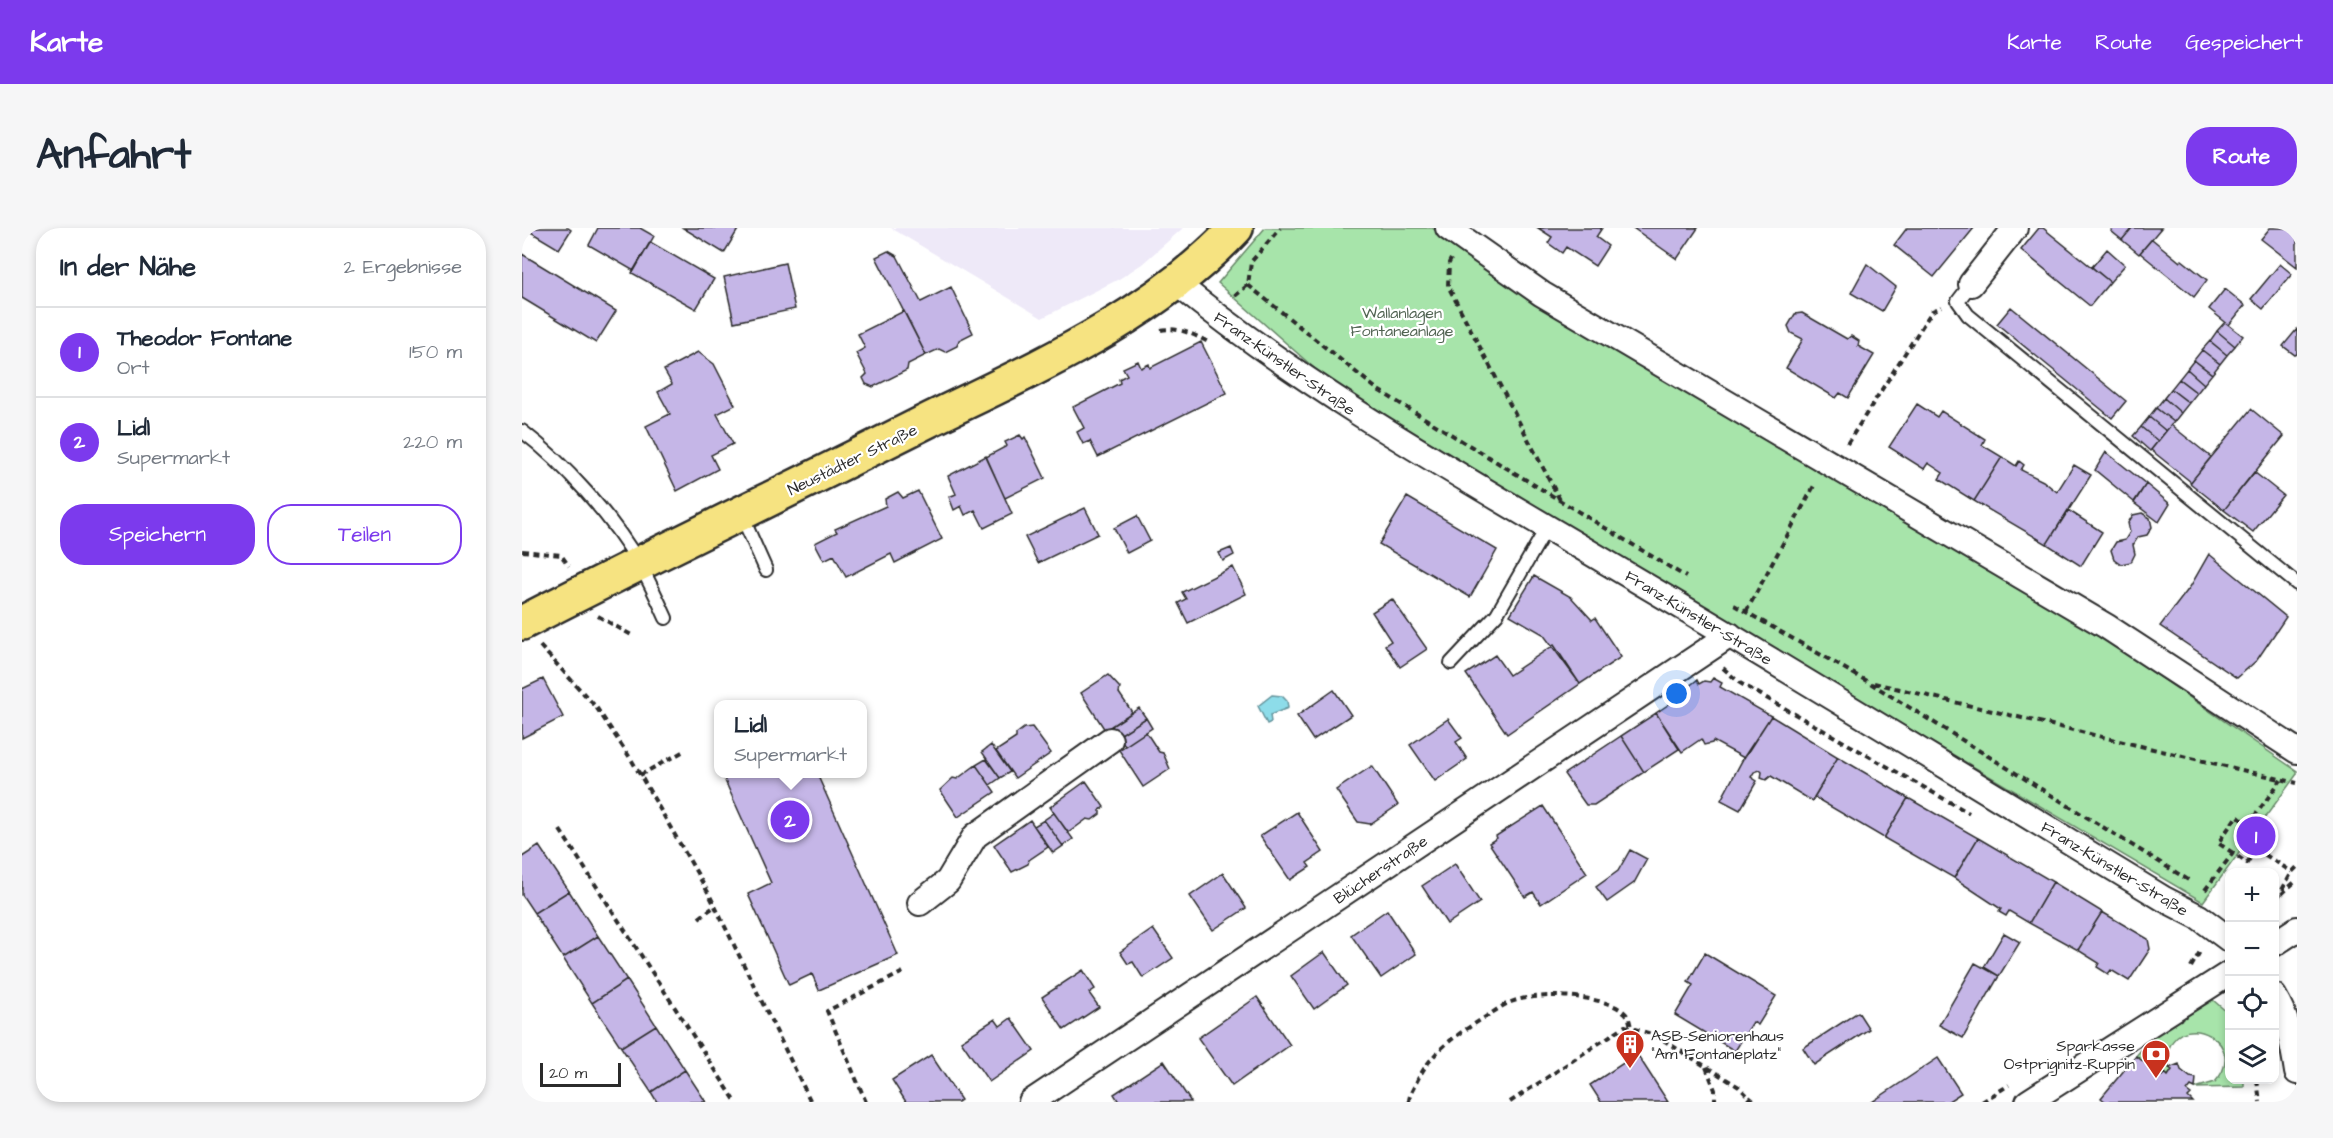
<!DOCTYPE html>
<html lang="de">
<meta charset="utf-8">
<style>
body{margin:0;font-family:"Architects Daughter",sans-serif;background:#f6f6f7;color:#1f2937}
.controls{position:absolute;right:18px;bottom:18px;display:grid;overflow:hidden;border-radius:12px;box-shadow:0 3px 9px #0003}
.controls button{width:54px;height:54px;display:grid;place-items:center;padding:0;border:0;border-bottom:2px solid #e0e1e3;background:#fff;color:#1f2937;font:30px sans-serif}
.scale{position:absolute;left:18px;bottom:15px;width:81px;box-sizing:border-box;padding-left:6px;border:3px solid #2b2b2b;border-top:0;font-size:16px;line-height:21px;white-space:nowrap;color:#2b2b2b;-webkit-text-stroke:4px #fff;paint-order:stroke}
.you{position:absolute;left:1155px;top:466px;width:21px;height:21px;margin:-15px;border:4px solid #fff;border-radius:50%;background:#1a73e8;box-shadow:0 0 0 9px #1a73e833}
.badge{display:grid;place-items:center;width:39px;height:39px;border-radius:50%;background:#7c3aed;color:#fff;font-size:20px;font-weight:700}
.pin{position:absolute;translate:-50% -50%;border:3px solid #fff;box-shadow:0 2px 6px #0006}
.popup{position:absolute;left:192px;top:472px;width:153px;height:78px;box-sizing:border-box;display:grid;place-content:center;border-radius:12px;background:#fff;filter:drop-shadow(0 2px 4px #0005);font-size:20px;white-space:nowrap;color:#747a83}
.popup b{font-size:22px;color:#1f2937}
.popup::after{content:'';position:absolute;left:50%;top:100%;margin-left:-12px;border:12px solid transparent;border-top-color:#fff}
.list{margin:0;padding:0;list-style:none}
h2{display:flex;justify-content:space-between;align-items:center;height:78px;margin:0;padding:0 24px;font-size:26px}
h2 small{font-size:20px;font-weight:400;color:#747a83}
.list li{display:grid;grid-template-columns:39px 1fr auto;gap:18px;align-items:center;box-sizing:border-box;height:90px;padding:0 24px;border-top:2px solid #e0e1e3}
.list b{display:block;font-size:22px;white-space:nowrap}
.list p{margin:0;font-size:20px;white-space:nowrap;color:#747a83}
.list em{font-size:20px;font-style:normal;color:#747a83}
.actions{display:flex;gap:12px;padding:18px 24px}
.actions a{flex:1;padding:14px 0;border:2px solid #7c3aed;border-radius:24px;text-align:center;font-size:21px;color:#7c3aed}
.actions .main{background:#7c3aed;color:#fff}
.icon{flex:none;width:33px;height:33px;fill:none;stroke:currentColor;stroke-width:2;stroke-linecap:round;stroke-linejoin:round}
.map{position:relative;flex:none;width:1775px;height:874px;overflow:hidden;border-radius:24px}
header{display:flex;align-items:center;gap:36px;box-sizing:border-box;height:84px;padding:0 30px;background:#7c3aed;color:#fff}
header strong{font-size:28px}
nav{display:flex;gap:33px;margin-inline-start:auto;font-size:21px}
.intro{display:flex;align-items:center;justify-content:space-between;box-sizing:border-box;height:144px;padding:0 36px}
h1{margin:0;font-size:42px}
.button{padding:15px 27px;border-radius:24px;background:#7c3aed;color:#fff;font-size:21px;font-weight:700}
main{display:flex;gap:36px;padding:0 36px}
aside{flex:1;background:#fff;border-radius:24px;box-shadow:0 3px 9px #0003}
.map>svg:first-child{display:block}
.built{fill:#eee9f8}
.green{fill:#a7e4aa;stroke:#69886a;stroke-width:1.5}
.water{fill:#8ddce9;stroke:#66959d;stroke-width:1.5}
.building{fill:#c5b6e7;stroke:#2b2b2b;stroke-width:1.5}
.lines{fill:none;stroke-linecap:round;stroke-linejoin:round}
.lane-casing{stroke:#2b2b2b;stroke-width:16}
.street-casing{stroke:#2b2b2b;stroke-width:28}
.primary-casing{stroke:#2b2b2b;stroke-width:38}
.path{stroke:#2b2b2b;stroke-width:4;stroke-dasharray:6 4.5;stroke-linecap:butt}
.lane{stroke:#fff;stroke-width:12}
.street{stroke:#fff;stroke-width:24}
.primary{stroke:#f6e381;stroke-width:33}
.labels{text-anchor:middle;stroke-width:4.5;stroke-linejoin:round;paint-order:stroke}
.park-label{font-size:16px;fill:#506251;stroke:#fff}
.street-label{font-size:16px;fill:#2b2b2b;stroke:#fff}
.poi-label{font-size:16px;fill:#2b2b2b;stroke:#fff;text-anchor:start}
</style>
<header>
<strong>Karte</strong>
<nav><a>Karte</a><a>Route</a><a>Gespeichert</a></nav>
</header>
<div class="intro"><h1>Anfahrt</h1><a class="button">Route</a></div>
<main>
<aside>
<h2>In der Nähe<small>2 Ergebnisse</small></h2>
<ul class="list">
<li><span class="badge">1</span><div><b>Theodor Fontane</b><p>Ort</p></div><em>150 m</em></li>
<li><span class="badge">2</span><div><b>Lidl</b><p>Supermarkt</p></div><em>220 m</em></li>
</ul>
<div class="actions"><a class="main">Speichern</a><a>Teilen</a></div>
</aside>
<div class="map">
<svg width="1775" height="874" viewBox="0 0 1775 874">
<rect width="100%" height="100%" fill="#fff"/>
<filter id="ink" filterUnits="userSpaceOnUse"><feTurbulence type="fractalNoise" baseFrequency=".0167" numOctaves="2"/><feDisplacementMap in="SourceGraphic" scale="12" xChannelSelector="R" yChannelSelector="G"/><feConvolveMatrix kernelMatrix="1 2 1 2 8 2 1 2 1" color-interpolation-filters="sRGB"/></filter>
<g filter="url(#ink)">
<path class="built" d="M 369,0 L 661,0 L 620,36 L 597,51 L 520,90 Z"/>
<path class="green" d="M 743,0 L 910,0 L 1017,75 L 1562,397 L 1775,543 L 1775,546 L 1681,674 L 826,170 L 696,55 Z
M 1691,772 L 1707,786 L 1708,852 L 1722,852 L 1722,859 L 1673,860 L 1693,854 C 1728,815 1662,781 1647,820 C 1644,828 1645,837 1650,842 L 1646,848 L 1643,845 L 1640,848 L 1614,828 L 1629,810 Z"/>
<path class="water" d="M 750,467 L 760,468 L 765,473 L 766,480 L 748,487 L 749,494 L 745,496 L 736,478 Z"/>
<path class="building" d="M 2,0 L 46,0 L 49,2 L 37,21 Z
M 76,0 L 118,0 L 132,8 L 112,43 L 67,17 Z
M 161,0 L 217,0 L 202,25 Z
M 1016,0 L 1080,0 L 1074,9 L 1086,18 L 1073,38 L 1044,19 L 1040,25 L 1026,15 L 1030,9 Z
M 1111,0 L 1176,0 L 1155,31 Z
M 1385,0 L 1452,0 L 1412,49 L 1372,17 Z
M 1517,0 L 1521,0 L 1588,54 L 1568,78 L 1499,22 Z
M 1591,0 L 1610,0 L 1600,12 L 1589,3 Z
M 1610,0 L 1639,0 L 1617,26 L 1600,12 Z
M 1748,0 L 1775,0 L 1775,39 L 1739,11 Z
M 1630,11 L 1658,34 L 1660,32 L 1685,52 L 1672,69 L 1618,25 Z
M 128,14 L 192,51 L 174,81 L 110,45 Z
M 1585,21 L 1603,37 L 1588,54 L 1570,39 Z
M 366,23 L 375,28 L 399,74 L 429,59 L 451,105 L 437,112 L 435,118 L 423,124 L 417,121 L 404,127 L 354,29 Z
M 0,26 L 94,83 L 74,115 L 0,70 Z
M 263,35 L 273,81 L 212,94 L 202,49 Z
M 1345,36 L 1374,59 L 1360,83 L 1329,65 Z
M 1758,36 L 1770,46 L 1741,81 L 1729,71 Z
M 1703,61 L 1723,77 L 1707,97 L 1687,81 Z
M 1489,79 L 1604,173 L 1590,190 L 1475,96 Z
M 382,83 L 404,127 L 386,136 L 385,142 L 351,159 L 344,156 L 341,150 L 345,146 L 334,125 L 343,120 L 336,106 Z
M 1280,85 L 1325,111 L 1329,108 L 1337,113 L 1336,118 L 1352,127 L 1326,170 L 1318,165 L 1314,170 L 1264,140 L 1281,111 L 1269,105 L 1266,98 L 1273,86 Z
M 1703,94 L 1721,108 L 1713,118 L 1695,103 Z
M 1775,101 L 1775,126 L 1773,127 L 1761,118 Z
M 1695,103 L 1713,118 L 1705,127 L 1688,113 Z
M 1688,113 L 1705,127 L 1698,136 L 1680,122 Z
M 679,114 L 705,165 L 576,229 L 568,213 L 561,216 L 555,204 L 562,200 L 551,179 L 598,155 L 597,151 L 605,147 L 601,140 L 616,133 L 619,140 L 627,136 L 628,140 Z
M 1680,122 L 1698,136 L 1690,146 L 1672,132 Z
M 176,124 L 192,136 L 213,177 L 195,186 L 211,216 L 189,227 L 196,241 L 155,263 L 124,198 L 148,186 L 136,164 L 150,156 L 142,142 Z
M 1672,132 L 1690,146 L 1682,156 L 1665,141 Z
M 1665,141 L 1682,156 L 1675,165 L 1657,151 Z
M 1657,151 L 1675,165 L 1667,175 L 1649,161 Z
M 1649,161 L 1667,175 L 1659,185 L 1642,170 Z
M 1642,170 L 1659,185 L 1652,194 L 1634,180 Z
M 1395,176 L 1415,189 L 1419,183 L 1463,211 L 1460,217 L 1480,229 L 1452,273 L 1417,251 L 1421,245 L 1406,235 L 1402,241 L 1367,219 Z
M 1634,180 L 1652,194 L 1644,203 L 1627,189 Z
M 1729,181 L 1762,208 L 1702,282 L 1668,255 Z
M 1627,189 L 1644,203 L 1636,213 L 1619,199 Z
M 1649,197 L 1689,229 L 1669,254 L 1629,222 Z
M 1619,199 L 1636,213 L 1628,223 L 1611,208 Z
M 498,207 L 501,211 L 503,209 L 523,250 L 483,270 L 464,229 L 485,218 L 483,214 Z
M 1584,224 L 1624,256 L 1612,274 L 1573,242 Z
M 464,228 L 490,286 L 462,300 L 453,282 L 443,287 L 439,278 L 432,282 L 427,269 L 434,266 L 426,248 Z
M 1480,229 L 1494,238 L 1497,233 L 1502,237 L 1499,242 L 1521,253 L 1535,264 L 1552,237 L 1569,247 L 1525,316 L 1452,273 Z
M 1732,244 L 1761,267 L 1731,304 L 1702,282 Z
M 1624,256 L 1648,276 L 1637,294 L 1612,275 Z
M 396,263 L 420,311 L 373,335 L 369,326 L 324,349 L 312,327 L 302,332 L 293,315 L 315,304 L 313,301 L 364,278 L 363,271 L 376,264 L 381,270 Z
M 885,269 L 975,322 L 948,369 L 857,316 Z
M 563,280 L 576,306 L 516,335 L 503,309 Z
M 1546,282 L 1580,304 L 1559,338 L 1525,316 Z
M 1620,285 L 1628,290 L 1630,299 L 1625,307 L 1616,309 L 1611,317 L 1613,326 L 1609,334 L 1599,336 L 1592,331 L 1589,322 L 1594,314 L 1603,312 L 1608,304 L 1606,295 L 1611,287 Z
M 615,288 L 628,313 L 605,325 L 592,300 Z
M 709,320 L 712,327 L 701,333 L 697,325 Z
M 1687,326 L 1764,389 L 1735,432 L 1715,450 L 1638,398 L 1668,359 Z
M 711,339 L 724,366 L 666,395 L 656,375 L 664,371 L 660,364 Z
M 1012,348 L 1049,369 L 1070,392 L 1073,390 L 1099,429 L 1058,456 L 1021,406 L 988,387 Z
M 870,371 L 905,421 L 878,439 L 863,417 L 869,413 L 850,384 Z
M 1032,417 L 1058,456 L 985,506 L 944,446 L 973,427 L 987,447 Z
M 586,447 L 598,460 L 597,465 L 610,484 L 583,502 L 559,465 Z
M 1191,450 L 1200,455 L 1198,459 L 1249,488 L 1222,530 L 1191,513 L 1190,515 L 1182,517 L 1179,511 L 1160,524 L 1134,485 L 1168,462 L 1166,459 L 1175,452 L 1177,456 L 1182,453 L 1188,454 Z
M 21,451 L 41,489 L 0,510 L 0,461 Z
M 812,462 L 829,487 L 791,512 L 775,488 Z
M 617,480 L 624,490 L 596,508 L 590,498 Z
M 1134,485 L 1157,521 L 1122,544 L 1099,508 Z
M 1249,488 L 1316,529 L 1290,573 L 1249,548 L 1244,552 L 1239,550 L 1240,544 L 1238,542 L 1232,544 L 1229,549 L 1235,553 L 1218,582 L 1199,572 L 1222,529 Z
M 624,490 L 630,500 L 603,518 L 596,508 Z
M 926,491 L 940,510 L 934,514 L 945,531 L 913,553 L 888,517 Z
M 510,499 L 529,525 L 493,550 L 474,523 L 494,510 L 494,506 L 502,500 Z
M 624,504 L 637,524 L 641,525 L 648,541 L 621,559 L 597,522 Z
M 1099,508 L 1122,544 L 1072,577 L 1064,577 L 1042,546 Z
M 469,517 L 488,544 L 478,550 L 460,524 Z
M 1316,529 L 1386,570 L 1362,610 L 1292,569 Z
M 464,531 L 478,550 L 468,557 L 454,537 Z
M 454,537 L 473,564 L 436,589 L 418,562 L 431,550 L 435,551 Z
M 850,538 L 876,577 L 848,596 L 836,594 L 814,562 Z
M 200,546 L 295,546 L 376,727 L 297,762 L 290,746 L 267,757 L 226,666 L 249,655 Z
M 564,553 L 582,579 L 578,582 L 578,586 L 570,592 L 565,591 L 546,605 L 528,579 Z
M 1386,570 L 1456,610 L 1432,650 L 1362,610 Z
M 1021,578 L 1065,645 L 1019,676 L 1011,664 L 1003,669 L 967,615 L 975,610 L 974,608 Z
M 775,584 L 801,624 L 785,635 L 788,639 L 768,652 L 738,608 Z
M 532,585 L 551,611 L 541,618 L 522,592 Z
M 508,592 L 526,619 L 507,632 L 506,636 L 490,644 L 472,617 Z
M 522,592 L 541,618 L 531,625 L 512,598 Z
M 1456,610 L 1531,654 L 1507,695 L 1487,683 L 1484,688 L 1477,684 L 1479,681 L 1432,650 Z
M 17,618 L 47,663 L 12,685 L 0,667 L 0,629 Z
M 1108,622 L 1125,631 L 1112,655 L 1085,674 L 1074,659 L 1096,643 Z
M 933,636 L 958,674 L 925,696 L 900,658 Z
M 701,645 L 724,680 L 691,702 L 668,668 Z
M 1531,654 L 1580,684 L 1556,722 L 1507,695 Z
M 47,663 L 76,708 L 41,730 L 12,685 Z
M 865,682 L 894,726 L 859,750 L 829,707 Z
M 1580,684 L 1626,711 L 1628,721 L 1607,753 L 1589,742 L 1586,746 L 1575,739 L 1577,735 L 1556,722 Z
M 631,701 L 651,730 L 621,750 L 611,734 L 606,736 L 598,724 Z
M 1482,705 L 1498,714 L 1477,748 L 1462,739 Z
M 76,708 L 105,752 L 70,775 L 41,730 Z
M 802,724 L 825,757 L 792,781 L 769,748 Z
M 1183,725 L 1254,768 L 1236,797 L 1231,794 L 1213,823 L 1153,787 L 1171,757 L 1166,754 Z
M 1453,735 L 1477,748 L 1441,810 L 1417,797 Z
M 561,742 L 573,761 L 567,765 L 577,779 L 542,802 L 520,769 Z
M 105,752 L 134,797 L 99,819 L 70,775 Z
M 735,769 L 768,817 L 710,858 L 676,810 Z
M 1336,784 L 1347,801 L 1292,837 L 1281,820 Z
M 489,790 L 512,823 L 467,854 L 439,813 L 473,791 L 478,798 Z
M 134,797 L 163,842 L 129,864 L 99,819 Z
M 1115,826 L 1146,874 L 1079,874 L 1068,857 Z
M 409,827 L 439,872 L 436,874 L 384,874 L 370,852 Z
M 1614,828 L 1640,848 L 1643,845 L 1646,848 L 1650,842 L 1647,840 L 1657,836 L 1659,842 L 1668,849 L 1674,850 L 1673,860 L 1669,858 L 1665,863 L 1669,866 L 1666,869 L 1671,874 L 1584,874 L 1579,870 Z
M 1416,830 L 1439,865 L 1425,874 L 1350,874 Z
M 642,833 L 669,874 L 597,874 L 592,866 Z
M 163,842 L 184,874 L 135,874 L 129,864 Z"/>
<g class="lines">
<g class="lane-casing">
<path id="lane" d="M 1449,56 L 1436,73 L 1446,87 L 1775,356
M 0,203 C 42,235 91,290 117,335 C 127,353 136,372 144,390
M 219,286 L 244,342
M 929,435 L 975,386 L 1025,299"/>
</g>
<g class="street-casing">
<path id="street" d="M 926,0 L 1020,66 L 1584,398 L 1775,523
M 654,55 C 797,171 959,259 1116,353 C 1293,457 1467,565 1642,671 L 1677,689 L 1708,712
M 1449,56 L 1493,0
M 398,675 L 426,653 L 453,608 L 588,512
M 1752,716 L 1775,701
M 1752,768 C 1766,791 1771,817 1775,844
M 509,874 L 1208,407
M 1506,874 L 1708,745"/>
</g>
<g class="primary-casing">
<path id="primary" d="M 0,395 C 133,326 268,262 401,195 C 511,141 629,91 714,0"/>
</g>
<path class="path" d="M 929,31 L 927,35 L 926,58 L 1039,274
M 726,57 L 856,162 L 1164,349
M 713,68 L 726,57 L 729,34 L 758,0
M 639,102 C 656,99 671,106 686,114
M 1325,216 L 1410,83 L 1420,79
M 0,323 L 39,327 L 47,338
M 1212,377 L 1348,455 L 1668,653
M 1224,384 L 1293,256
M 76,388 L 111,408
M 18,418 L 74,479 L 109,531 L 187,666 L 289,874
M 1201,440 L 1218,455 L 1447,585
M 1352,455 L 1775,555
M 118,547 L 164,522
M 38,602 L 214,874
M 1734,621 L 1770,644
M 1711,625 L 1696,615 L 1715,588 L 1726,597
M 1683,662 L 1711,625 L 1725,635 L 1743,608 L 1726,597 L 1759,552
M 1755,671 L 1770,644 L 1775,639
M 1752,673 L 1775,652
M 177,690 L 193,678
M 1669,739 L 1679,722
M 1184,839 L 1193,862 L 1193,874
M 1735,852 L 1738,874
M 1227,869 L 1233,874
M 344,874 L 305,783 L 383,743
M 887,874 C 887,866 892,860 895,853 C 911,821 936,806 965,788 C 973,783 981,777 989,774 C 1014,764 1080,766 1102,784 C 1107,788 1108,794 1109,800
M 988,874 L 1103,798 L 1133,807 L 1217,859 L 1227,869 L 1226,874
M 1460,874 L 1487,857"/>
<use href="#lane" class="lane"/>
<use href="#street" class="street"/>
<use href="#primary" class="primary"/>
</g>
</g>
<defs>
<g id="building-pin" transform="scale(1.5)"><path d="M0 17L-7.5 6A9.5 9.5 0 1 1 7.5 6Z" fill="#c8321e" stroke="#fff"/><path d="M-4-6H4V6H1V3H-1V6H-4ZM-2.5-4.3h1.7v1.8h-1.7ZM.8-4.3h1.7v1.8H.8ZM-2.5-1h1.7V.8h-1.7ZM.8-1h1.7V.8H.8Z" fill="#fff"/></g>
<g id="bank-pin" transform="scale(1.5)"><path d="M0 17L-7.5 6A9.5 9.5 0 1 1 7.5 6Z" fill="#c8321e" stroke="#fff"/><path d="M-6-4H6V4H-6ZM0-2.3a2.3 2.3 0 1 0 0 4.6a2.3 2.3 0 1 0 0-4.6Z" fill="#fff"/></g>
</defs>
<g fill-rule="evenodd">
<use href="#building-pin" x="1108" y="816"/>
<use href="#bank-pin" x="1634" y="826"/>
</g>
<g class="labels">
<g class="park-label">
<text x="880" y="90">Wallanlagen<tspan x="880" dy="18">Fontaneanlage</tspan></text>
</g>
<g class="street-label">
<text transform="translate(763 135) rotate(35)" y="6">Franz-Künstler-Straße</text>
<text transform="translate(330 231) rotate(-26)" y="6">Neustädter Straße</text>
<text transform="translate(1177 389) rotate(31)" y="6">Franz-Künstler-Straße</text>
<text transform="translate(1593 640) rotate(31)" y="6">Franz-Künstler-Straße</text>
<text transform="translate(858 641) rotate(-34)" y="6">Blücherstraße</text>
</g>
<g class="poi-label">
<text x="1129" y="813">ASB-Seniorenhaus<tspan x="1129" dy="18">"Am Fontaneplatz"</tspan></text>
<text x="1613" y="823" text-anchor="end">Sparkasse<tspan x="1613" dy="18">Ostprignitz-Ruppin</tspan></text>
</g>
</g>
</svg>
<div class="controls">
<button>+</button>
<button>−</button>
<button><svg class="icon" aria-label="locate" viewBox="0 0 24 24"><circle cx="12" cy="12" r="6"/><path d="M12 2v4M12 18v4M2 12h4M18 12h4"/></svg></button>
<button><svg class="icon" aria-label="layers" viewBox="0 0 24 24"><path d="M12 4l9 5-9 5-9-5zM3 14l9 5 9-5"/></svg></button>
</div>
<div class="scale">20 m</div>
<div class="you"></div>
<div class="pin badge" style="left:1734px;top:608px">1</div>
<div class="pin badge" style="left:268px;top:592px">2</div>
<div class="popup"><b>Lidl</b>Supermarkt</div>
</div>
</main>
